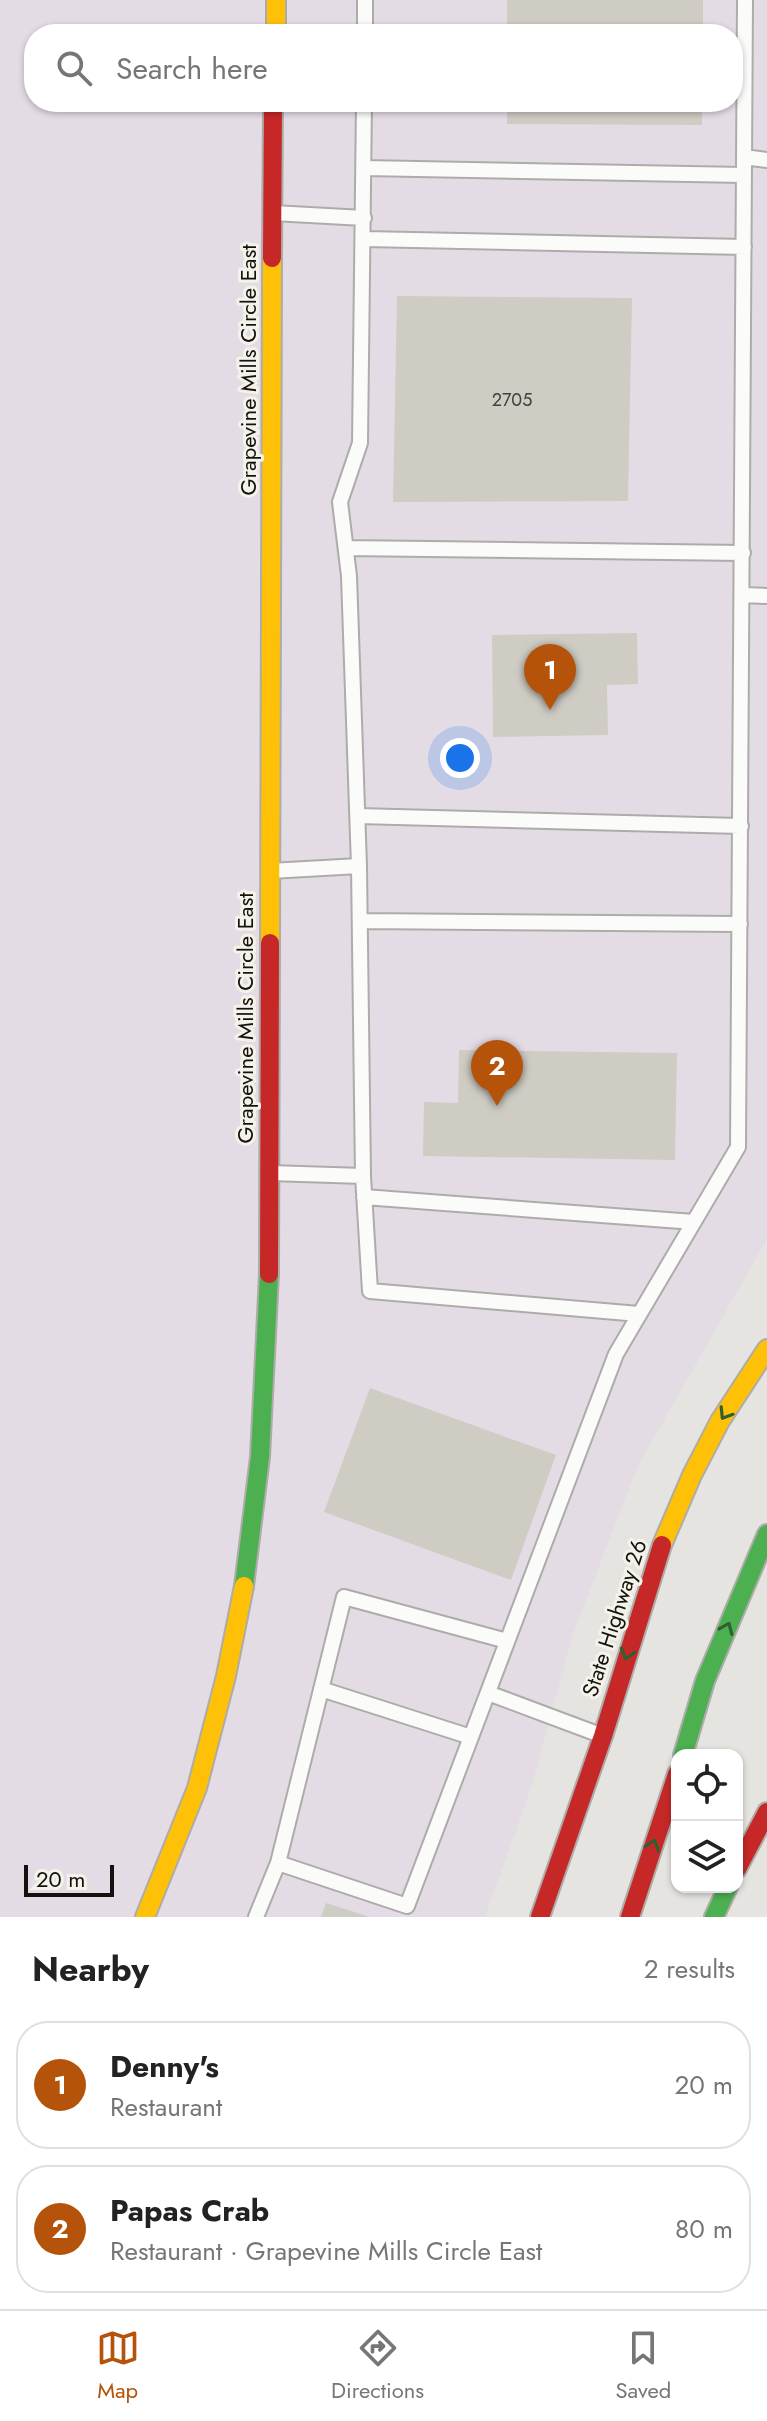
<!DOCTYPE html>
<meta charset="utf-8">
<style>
body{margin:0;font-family:Jost,sans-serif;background:#f6f6f6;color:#222}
.controls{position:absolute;right:24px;bottom:24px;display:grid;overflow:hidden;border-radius:16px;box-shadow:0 2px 6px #0004}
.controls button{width:72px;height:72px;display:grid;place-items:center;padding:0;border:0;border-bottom:2px solid #e0e0e0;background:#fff;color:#222;font:40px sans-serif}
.scale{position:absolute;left:24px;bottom:20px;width:90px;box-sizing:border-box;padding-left:8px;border:4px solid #13120f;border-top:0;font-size:22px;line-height:28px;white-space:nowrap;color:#13120f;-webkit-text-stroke:6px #f5f2ea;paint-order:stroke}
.you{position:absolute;left:460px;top:758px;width:28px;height:28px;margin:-20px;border:6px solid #fff;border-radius:50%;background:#1a73e8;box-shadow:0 0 0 12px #1a73e833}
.badge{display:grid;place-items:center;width:52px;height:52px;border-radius:50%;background:#b45309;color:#fff;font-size:26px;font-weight:700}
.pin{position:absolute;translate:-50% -66px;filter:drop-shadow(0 2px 4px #0008)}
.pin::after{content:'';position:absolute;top:42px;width:28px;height:24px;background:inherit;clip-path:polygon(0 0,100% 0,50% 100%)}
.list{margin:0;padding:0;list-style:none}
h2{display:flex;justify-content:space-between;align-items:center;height:104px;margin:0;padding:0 32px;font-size:34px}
h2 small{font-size:26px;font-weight:400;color:#767676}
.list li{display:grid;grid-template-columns:52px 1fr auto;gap:24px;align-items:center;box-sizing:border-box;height:128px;margin:0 16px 16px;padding:0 16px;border:2px solid #e0e0e0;border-radius:32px}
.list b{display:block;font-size:30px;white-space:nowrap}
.list p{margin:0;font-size:26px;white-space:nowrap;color:#767676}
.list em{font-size:26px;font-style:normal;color:#767676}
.icon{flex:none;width:44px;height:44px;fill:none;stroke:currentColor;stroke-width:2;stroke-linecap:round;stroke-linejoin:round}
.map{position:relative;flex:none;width:767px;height:1917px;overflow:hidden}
.search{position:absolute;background:#fff;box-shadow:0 2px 6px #0004;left:24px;right:24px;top:24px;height:88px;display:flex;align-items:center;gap:20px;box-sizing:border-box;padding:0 28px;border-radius:32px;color:#767676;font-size:30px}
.sheet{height:392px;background:#fff}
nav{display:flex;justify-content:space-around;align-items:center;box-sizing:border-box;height:112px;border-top:2px solid #e0e0e0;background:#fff;font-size:22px;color:#767676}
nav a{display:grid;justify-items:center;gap:4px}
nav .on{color:#b45309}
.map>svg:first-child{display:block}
.commercial{fill:#e4dce5;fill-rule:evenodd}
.building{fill:#cfccc4}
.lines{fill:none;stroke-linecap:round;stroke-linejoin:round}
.lane-casing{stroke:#adaca9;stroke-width:18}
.fast-casing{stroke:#adaca9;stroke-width:22}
.slow-casing{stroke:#adaca9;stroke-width:22}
.jam-casing{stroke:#adaca9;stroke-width:22}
.lane{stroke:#fbfbfa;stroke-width:14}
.fast{stroke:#4caf50;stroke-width:18}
.slow{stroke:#ffc107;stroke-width:18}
.jam{stroke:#c62828;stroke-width:18}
.oneway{stroke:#306030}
.labels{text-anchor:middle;stroke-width:6;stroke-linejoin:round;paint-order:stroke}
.number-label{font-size:18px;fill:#42403c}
.street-label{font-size:22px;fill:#13120f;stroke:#f5f2ea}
</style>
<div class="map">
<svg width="767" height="1917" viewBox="0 0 767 1917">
<rect width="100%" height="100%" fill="#e5e4e0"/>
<path class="commercial" d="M 0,0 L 767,0 L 767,1239 L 638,1466 L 573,1634 L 532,1785 L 485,1917 L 0,1917 ZM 34,34 L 733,34 L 733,102 L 34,102 Z"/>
<path class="building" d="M 507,0 L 703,0 L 703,34 L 507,34 Z
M 507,102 L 702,102 L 702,125 L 507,124 Z
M 397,296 L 632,298 L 628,501 L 393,502 Z
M 637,633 L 638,684 L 607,685 L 608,735 L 493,737 L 492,635 Z
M 459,1050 L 677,1053 L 675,1160 L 423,1156 L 424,1102 L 458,1103 Z
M 370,1388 L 556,1455 L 511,1580 L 324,1512 Z
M 326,1903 L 367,1916 L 367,1917 L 321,1917 Z"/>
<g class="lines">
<g class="lane-casing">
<path id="lane" d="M 365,34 L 365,0
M 364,102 L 360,443 L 340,502 L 349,576 L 359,866 L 363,1176 L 370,1291 L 639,1314
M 744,157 L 767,160
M 364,168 L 744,175
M 273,213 L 364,218
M 364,239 L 744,247
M 346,548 L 743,553
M 743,595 L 767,596
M 358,816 L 741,826
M 270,871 L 359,866
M 360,921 L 740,924
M 270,1173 L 363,1176
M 364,1197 L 694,1222
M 321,1689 L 471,1737
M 488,1693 L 603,1736
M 278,1863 L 344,1597 L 507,1641
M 256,1917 L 278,1863 L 407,1906 L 616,1354 L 738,1147 L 745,0"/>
</g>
<g class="fast-casing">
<path id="fast" d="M 244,1586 L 260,1457 L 269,1274
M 683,1755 L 705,1681 L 767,1534
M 714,1917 L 728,1887"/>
</g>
<g class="slow-casing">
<path id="slow" d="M 276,0 L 276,34
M 270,943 L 272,258
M 662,1545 L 692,1475 L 720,1421 L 767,1349
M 145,1917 L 197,1788 L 226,1676 L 244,1586"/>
</g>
<g class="jam-casing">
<path id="jam" d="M 272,258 L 273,102
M 269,1274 L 270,943
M 737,1869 L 767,1812
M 540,1917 L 603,1736 L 662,1545
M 630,1917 L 677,1774"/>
</g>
<use href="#lane" class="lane"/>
<use href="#fast" class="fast"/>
<use href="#slow" class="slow"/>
<use href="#jam" class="jam"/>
</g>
<defs><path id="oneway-chevron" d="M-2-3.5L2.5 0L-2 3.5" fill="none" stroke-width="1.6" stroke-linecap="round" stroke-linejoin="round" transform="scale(2)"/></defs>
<g class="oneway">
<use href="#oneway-chevron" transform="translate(725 1414) rotate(122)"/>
<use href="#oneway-chevron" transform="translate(727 1628) rotate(-67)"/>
<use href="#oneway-chevron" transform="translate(627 1654) rotate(107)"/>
<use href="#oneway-chevron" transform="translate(653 1845) rotate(-71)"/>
</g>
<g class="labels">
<g class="number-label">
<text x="512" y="406">2705</text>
</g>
<g class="street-label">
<text transform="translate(248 370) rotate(-90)" y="8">Grapevine Mills Circle East</text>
<text transform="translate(245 1018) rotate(-90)" y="8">Grapevine Mills Circle East</text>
<text transform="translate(614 1618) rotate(-72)" y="8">State Highway 26</text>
</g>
</g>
</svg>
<div class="controls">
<button><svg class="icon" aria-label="locate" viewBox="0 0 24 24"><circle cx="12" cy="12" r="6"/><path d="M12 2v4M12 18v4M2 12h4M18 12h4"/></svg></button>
<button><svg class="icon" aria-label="layers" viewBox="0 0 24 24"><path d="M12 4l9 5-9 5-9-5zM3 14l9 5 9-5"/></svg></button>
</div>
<div class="scale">20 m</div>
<div class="you"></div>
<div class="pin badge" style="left:550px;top:710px">1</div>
<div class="pin badge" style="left:497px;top:1106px">2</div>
<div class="search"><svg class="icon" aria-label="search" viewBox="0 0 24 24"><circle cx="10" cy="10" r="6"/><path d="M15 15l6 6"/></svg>Search here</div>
</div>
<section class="sheet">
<h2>Nearby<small>2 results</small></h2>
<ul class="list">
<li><span class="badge">1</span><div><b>Denny's</b><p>Restaurant</p></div><em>20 m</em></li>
<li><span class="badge">2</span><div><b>Papas Crab</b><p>Restaurant · Grapevine Mills Circle East</p></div><em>80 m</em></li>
</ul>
</section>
<nav>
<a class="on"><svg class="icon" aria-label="map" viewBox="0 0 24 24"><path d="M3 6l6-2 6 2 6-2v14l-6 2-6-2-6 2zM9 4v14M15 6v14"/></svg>Map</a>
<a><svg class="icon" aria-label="directions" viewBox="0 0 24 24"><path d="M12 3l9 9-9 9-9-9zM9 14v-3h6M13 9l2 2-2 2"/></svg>Directions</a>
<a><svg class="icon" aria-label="saved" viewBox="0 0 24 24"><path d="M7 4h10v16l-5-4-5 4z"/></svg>Saved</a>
</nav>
